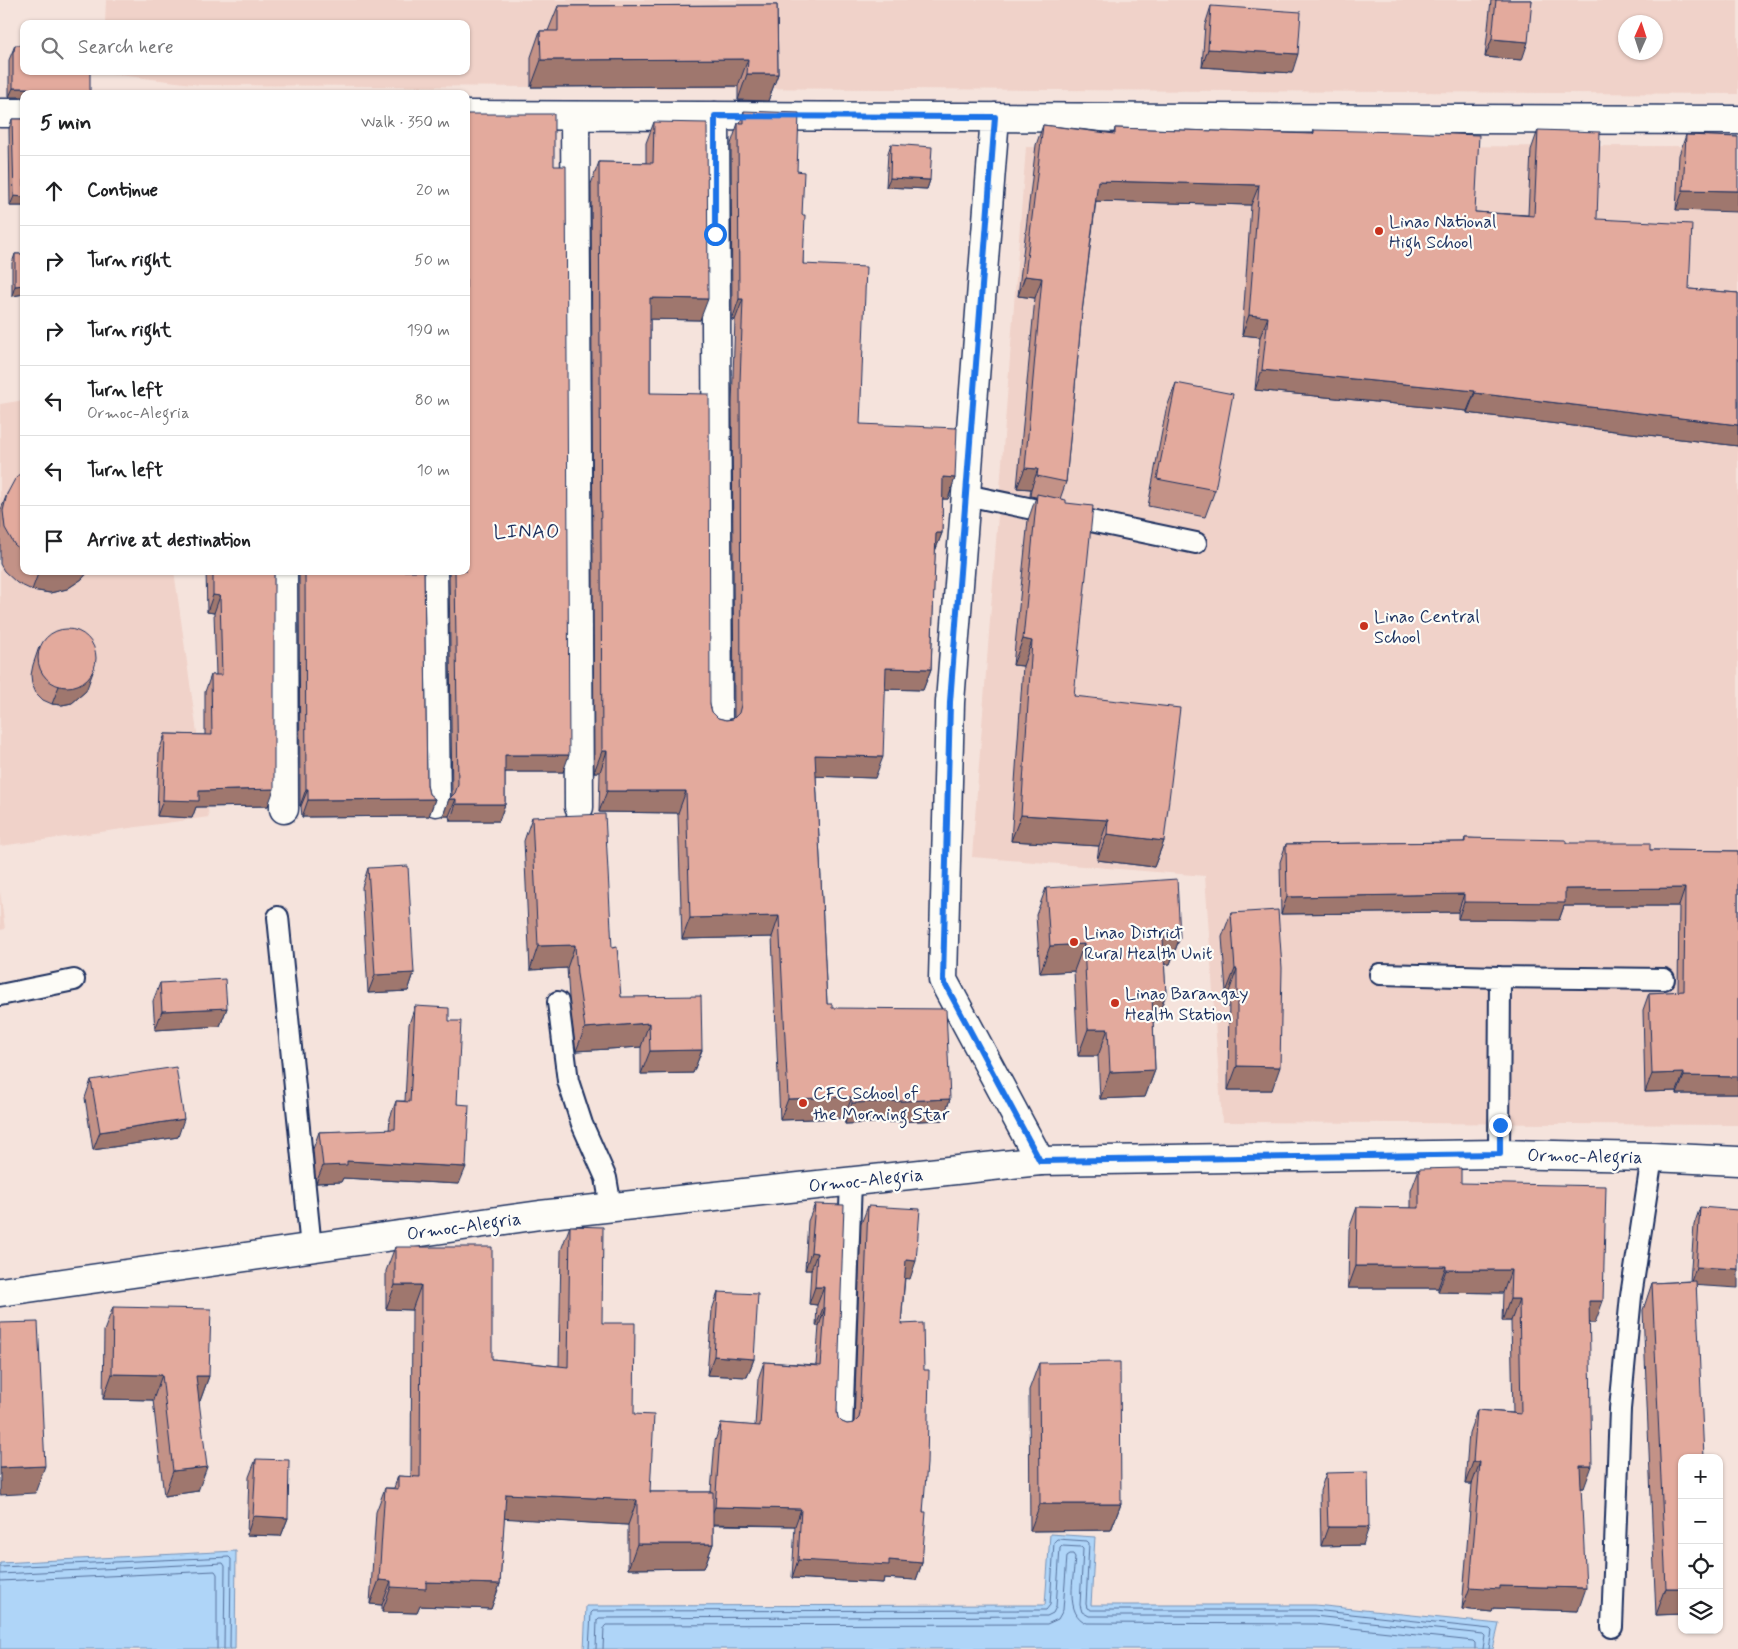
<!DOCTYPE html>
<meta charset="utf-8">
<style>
body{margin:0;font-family:Mynerve,sans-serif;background:#f2f2f2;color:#202124}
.controls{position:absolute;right:15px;bottom:15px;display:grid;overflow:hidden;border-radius:10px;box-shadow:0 1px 4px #0004}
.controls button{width:45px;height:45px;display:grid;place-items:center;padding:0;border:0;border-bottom:1px solid #e0e0e0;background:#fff;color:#202124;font:25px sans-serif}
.compass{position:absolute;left:1618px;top:15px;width:45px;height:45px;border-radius:50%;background:#fff;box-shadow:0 1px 4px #0004;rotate:3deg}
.stop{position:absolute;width:15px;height:15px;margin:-11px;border:4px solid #1a73e8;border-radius:50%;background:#fff}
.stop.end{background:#1a73e8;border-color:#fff;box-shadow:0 1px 5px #0008}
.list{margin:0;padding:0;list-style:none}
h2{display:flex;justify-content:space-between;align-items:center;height:65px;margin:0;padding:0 20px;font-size:21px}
h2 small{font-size:16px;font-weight:400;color:#757577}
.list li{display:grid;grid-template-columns:32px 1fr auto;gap:15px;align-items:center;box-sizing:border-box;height:70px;padding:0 20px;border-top:1px solid #e0e0e0}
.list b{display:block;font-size:19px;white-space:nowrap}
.list p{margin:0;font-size:16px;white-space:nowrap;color:#757577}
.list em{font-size:16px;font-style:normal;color:#757577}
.icon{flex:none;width:28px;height:28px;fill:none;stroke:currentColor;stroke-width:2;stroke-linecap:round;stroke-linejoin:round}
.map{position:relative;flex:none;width:1738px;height:1649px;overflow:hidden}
.search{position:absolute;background:#fff;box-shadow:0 1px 4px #0004;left:20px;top:20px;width:450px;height:55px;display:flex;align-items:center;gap:12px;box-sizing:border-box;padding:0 18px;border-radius:10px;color:#757577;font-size:19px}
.panel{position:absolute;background:#fff;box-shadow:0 1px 4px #0004;left:20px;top:90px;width:450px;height:485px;border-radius:10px}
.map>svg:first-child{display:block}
.built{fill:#f0d2c9;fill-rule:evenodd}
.water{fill:#afd5f8;stroke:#7493ba}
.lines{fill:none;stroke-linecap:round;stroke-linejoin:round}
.shore{stroke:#56719c;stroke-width:1}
.service-casing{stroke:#1b2f5e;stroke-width:24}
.minor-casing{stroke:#1b2f5e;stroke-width:31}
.tertiary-casing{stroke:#1b2f5e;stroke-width:31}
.service{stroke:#fdfcf7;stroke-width:20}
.minor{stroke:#fdfcf7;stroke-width:28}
.tertiary{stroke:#fdfcf7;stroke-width:28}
.wall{fill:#c39287;stroke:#1b2f5e}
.shaded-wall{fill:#9f776e;stroke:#1b2f5e}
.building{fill:#e3aa9d;stroke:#1b2f5e}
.route{stroke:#1a73e8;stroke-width:6}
.poi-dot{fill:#c8321e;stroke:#fdfcf7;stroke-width:2}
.labels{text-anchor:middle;stroke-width:4.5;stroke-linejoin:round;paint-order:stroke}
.poi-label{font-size:18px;fill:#1b2f5e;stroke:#fdfcf7;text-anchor:start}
.street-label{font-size:18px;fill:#1b2f5e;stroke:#fdfcf7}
.quarter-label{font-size:20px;letter-spacing:1px;fill:#1b2f5e;stroke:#fdfcf7}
</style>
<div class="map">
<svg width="1738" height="1649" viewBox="0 0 1738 1649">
<rect width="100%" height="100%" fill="#f5e3dc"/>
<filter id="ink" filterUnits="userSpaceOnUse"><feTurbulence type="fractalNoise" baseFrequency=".02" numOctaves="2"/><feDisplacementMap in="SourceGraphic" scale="10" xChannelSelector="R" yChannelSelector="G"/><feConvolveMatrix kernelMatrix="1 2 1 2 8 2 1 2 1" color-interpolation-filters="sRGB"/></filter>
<g filter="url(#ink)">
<path class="built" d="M 106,0 L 1738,0 L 1738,94 L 201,85 L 103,73 L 103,71 L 466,71 L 466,24 L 105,24 ZM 1626,22 L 1656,22 L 1656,52 L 1626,52 Z
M 1738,146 L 1738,1125 L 1222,1122 L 1205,876 L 972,857 L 1026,147 Z
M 24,400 L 24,571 L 174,571 L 209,817 L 0,846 L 0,404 Z
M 0,891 L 5,929 L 0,930 Z"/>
<path class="water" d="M 1050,1534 L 1095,1537 L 1091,1605 L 1315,1605 L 1499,1624 L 1493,1649 L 584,1649 L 586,1606 L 1045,1605 Z
M 236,1551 L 235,1649 L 0,1649 L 0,1563 Z"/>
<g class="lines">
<path class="shore" d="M 0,1567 L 229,1557 L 231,1559 L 230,1649
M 0,1574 L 223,1563 L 225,1566 L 224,1649
M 0,1581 L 215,1571 L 217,1574 L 217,1649
M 589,1649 L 591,1613 L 593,1611 L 1046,1610 L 1050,1605 L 1054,1542 L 1057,1539 L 1087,1541 L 1089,1543 L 1086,1604 L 1087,1608 L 1091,1610 L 1314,1610 L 1490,1629 L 1492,1631 L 1489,1649
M 596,1649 L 597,1620 L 599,1618 L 1047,1616 L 1053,1613 L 1056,1607 L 1060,1548 L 1062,1546 L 1081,1547 L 1083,1549 L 1080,1605 L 1082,1612 L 1089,1616 L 1314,1616 L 1483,1634 L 1485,1636 L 1483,1649
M 603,1649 L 604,1627 L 606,1625 L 1047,1624 L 1058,1619 L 1063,1610 L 1067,1556 L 1070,1554 L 1073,1554 L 1075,1557 C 1074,1577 1064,1615 1087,1623 L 1314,1624 L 1473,1641 L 1475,1643 L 1475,1649"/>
<g class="service-casing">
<path id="service" d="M 966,495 L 1196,543
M 278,917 L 311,1248
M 1380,974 L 1500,977
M 0,995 L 74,980
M 558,1002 L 568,1081 L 582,1124 L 606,1178 L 611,1207
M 1499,1154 L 1500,977 L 1664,979
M 842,1430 L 851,1181
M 1612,1627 L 1620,1409 L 1631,1296 L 1652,1157"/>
</g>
<g class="minor-casing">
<path id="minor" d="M 0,113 L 24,113
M 466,115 L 1738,120
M 575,116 L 579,807
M 715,116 L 718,726
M 995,117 L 950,702 L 943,980 L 1040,1161
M 283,571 L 284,809
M 433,571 L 436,802"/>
</g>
<g class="tertiary-casing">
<path id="tertiary" d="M 0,1292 L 540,1215 L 1040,1161 L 1499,1154 L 1652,1157 L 1738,1161"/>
</g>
<use href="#service" class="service"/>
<use href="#minor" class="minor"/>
<use href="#tertiary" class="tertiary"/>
</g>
<path class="wall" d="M 1491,0 L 1532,0 L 1522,60 L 1485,57 Z
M 777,5 L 778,74 L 768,101 L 738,100 L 738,86 L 531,87 L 531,57 L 540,31 L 548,31 L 558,6 Z
M 1211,6 L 1292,73 L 1202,67 L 1205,25 Z
M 15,45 L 90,94 L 24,94 L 24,97 L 9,97 L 9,60 Z
M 744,111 L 797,171 L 802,215 L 803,264 L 860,424 L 955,478 L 948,499 L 942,499 L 942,533 L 935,551 L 931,669 L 923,690 L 885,689 L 875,778 L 816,776 L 827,1004 L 950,1099 L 943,1120 L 845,1124 L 844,1118 L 780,1120 L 772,937 L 682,939 L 678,813 L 599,812 L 600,772 L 594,772 L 591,184 L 599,162 L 646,163 L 646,143 L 654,122 L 700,320 L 650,319 L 650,393 L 710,705 L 712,712 L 718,718 L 726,720 L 734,718 L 732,404 L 735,320 L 732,320 L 731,144 L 738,123 L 740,123 Z
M 12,119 L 24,119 L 24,206 L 10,206 L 9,129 Z
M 1043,125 L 1114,133 L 1115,128 L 1313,134 L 1314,130 L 1475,212 L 1528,215 L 1531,150 L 1538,130 L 1597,219 L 1689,289 L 1738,293 L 1738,446 L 1467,413 L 1467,411 L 1255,390 L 1260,337 L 1242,335 L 1251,205 L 1096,201 L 1082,312 L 1066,482 L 1060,499 L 1074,696 L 1164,841 L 1154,867 L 1097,860 L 1099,846 L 1011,841 L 1023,666 L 1013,665 L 1028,520 L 1036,497 L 1030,496 L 1031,489 L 1017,488 L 1035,298 L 1018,296 L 1036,145 Z
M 1686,135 L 1738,137 L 1676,210 L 1679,155 Z
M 891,144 L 930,180 L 927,189 L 886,187 L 888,153 Z
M 554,166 L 563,772 L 505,772 L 505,804 L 499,821 L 450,821 L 449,816 L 443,816 L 449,799 L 452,797 L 449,571 L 466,571 Z
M 15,254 L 24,254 L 24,294 L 12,296 L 12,263 Z
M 1176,383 L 1215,490 L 1205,517 L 1148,506 L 1166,410 Z
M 24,471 L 24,571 L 89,571 L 82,579 L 67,589 L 50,593 L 32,590 L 17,583 L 4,571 L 0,564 L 0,512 L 7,494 Z
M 206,571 L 274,571 L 268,806 L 196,807 L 192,818 L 157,816 L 159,751 L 165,734 L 205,735 L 205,692 L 211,675 L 216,675 L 214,613 L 207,612 Z
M 299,571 L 424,571 L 427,785 L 429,794 L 435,799 L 429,816 L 302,817 L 301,806 L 300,806 Z
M 39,647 L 86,691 L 72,703 L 62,705 L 52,704 L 43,700 L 36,693 L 32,684 L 31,675 L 33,665 Z
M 532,817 L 612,948 L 621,997 L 702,1050 L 693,1073 L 641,1074 L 641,1047 L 576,1051 L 569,997 L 567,968 L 530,970 L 524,841 Z
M 1465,838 L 1566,843 L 1650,850 L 1738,851 L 1738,1094 L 1677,1094 L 1677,1091 L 1645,1092 L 1643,1010 L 1649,993 L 1678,992 L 1679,906 L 1564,906 L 1559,920 L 1458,919 L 1458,912 L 1281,914 L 1280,862 L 1286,844 L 1464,842 Z
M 368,868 L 414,973 L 408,991 L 368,993 L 362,887 Z
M 1046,888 L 1180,937 L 1170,964 L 1164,965 L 1166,994 L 1156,1021 L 1153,1021 L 1155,1070 L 1145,1097 L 1100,1099 L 1098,1056 L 1078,1056 L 1074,971 L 1040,973 L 1036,915 Z
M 1231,913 L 1272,1090 L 1228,1090 L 1229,992 L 1226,992 L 1222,937 Z
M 160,983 L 227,1008 L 220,1026 L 155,1030 L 153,1001 Z
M 415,1006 L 449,1021 L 457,1104 L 459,1184 L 343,1178 L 341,1182 L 316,1183 L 313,1149 L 319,1132 L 389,1130 L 390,1118 L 396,1101 L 405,1101 L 409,1024 Z
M 91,1080 L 178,1137 L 93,1150 L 85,1098 Z
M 1419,1169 L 1461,1183 L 1595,1323 L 1589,1323 L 1584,1488 L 1581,1488 L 1578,1611 L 1493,1608 L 1492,1612 L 1462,1609 L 1472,1484 L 1465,1484 L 1469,1433 L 1477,1410 L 1513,1413 L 1511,1321 L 1502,1321 L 1503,1293 L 1438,1292 L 1438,1288 L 1348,1288 L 1349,1229 L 1357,1207 L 1411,1208 L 1411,1191 Z
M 815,1204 L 837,1412 L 838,1418 L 842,1422 L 847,1424 L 854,1423 L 861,1224 L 868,1206 L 910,1279 L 905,1278 L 901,1324 L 923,1512 L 922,1563 L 916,1580 L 884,1578 L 883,1583 L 792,1578 L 795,1526 L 713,1525 L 713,1544 L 704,1568 L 628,1569 L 628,1525 L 504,1518 L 500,1584 L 491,1609 L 420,1606 L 417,1613 L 382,1612 L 382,1605 L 370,1604 L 376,1512 L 385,1488 L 394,1488 L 398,1476 L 411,1477 L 412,1310 L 386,1309 L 386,1271 L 395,1247 L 492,1359 L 559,1366 L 561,1250 L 570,1226 L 602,1323 L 634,1414 L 650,1492 L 711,1492 L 715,1441 L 721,1423 L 755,1426 L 758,1379 L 764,1362 L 816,1365 L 819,1326 L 816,1326 L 817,1305 L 809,1304 L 811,1270 L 805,1270 L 808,1221 Z
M 1700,1207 L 1682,1614 L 1656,1615 L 1643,1310 L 1652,1283 L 1690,1281 L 1694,1225 Z
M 718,1292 L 754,1359 L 747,1377 L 707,1375 L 712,1310 Z
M 113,1307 L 209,1376 L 200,1401 L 199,1401 L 198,1491 L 164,1496 L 153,1400 L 103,1399 L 104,1331 Z
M 1039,1363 L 1121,1504 L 1111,1530 L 1030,1531 L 1029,1390 Z
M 256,1459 L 288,1518 L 281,1536 L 247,1535 L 249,1477 Z
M 1326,1473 L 1363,1545 L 1321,1546 L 1320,1491 Z"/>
<path class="shaded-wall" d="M 1492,39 L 1528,42 L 1522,60 L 1485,57 Z
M 1208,49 L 1298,54 L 1292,73 L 1202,67 Z
M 748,59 L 738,86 L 531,87 L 541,60 Z
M 747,74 L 778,74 L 768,101 L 738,100 Z
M 13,88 L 27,88 L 25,94 L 24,94 L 24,97 L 9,97 Z
M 890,178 L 930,180 L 927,189 L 886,187 Z
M 1098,181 L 1259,185 L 1251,205 L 1091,201 Z
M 1683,190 L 1738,191 L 1738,212 L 1676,210 Z
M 14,196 L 24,197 L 24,206 L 10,206 Z
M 1025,276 L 1042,278 L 1035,298 L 1018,296 Z
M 24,285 L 24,294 L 12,296 L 15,286 Z
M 650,298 L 708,299 L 700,320 L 643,319 Z
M 739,299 L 743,299 L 735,320 L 732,320 Z
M 1249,315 L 1268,317 L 1260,337 L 1242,335 Z
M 1262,370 L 1475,391 L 1467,411 L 1255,390 Z
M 1475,393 L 1738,425 L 1738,446 L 1467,413 Z
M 1025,468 L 1038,469 L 1031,489 L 1017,488 Z
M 943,477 L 955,478 L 948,499 L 935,499 Z
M 936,533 L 942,533 L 934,554 Z
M 39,571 L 89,571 L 82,579 L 67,589 L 50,593 L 32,590 Z
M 213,595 L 220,596 L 214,613 L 207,612 Z
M 1023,639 L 1032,641 L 1023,666 L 1013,665 Z
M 886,668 L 931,669 L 923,690 L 878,689 Z
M 93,672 L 86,691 L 72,703 L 62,705 L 52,704 L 59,686 Z
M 602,751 L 607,751 L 600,772 L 594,772 Z
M 505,755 L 569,755 L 563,772 L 499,772 Z
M 815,755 L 883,757 L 875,778 L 807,776 Z
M 274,789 L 268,806 L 196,807 L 192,818 L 157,816 L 163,800 L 199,791 Z
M 306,789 L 308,789 L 301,806 L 300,806 Z
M 607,791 L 686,791 L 678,813 L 599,812 Z
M 435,799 L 429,816 L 302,817 L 308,800 Z
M 449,799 L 456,799 L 449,816 L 443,816 Z
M 456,804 L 505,804 L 499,821 L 450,821 Z
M 1021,815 L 1108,820 L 1099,846 L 1011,841 Z
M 1107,834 L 1164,841 L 1154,867 L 1097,860 Z
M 1685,888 L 1679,906 L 1564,906 L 1559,920 L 1458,919 L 1464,902 L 1565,889 Z
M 1464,894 L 1458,912 L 1281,914 L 1287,897 Z
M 779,916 L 772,937 L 682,939 L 690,918 Z
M 1180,937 L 1170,964 L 1153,965 L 1163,938 Z
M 1084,944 L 1074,971 L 1040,973 L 1050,946 Z
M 575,945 L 567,968 L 530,970 L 538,946 Z
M 1235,969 L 1237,969 L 1229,992 L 1226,992 Z
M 414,973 L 408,991 L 368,993 L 375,975 Z
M 1152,994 L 1166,994 L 1156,1021 L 1142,1021 Z
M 227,1008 L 220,1026 L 155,1030 L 162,1011 Z
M 649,1023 L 641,1047 L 576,1051 L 585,1028 Z
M 1088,1029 L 1108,1029 L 1098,1056 L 1078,1056 Z
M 702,1050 L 693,1073 L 641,1074 L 650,1051 Z
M 1237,1066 L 1280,1067 L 1272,1090 L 1228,1090 Z
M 1155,1070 L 1145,1097 L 1100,1099 L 1110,1072 Z
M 1684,1073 L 1677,1091 L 1645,1092 L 1652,1074 Z
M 1684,1076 L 1738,1077 L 1738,1094 L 1677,1094 Z
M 852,1097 L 844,1118 L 780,1120 L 788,1099 Z
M 950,1099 L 943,1120 L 845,1124 L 852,1103 Z
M 184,1119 L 178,1137 L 93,1150 L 100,1132 Z
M 347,1161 L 466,1167 L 459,1184 L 343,1178 L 341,1182 L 316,1183 L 323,1166 Z
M 811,1252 L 817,1253 L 811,1270 L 805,1270 Z
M 906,1260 L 916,1261 L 910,1279 L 900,1278 Z
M 1356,1266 L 1446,1266 L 1438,1288 L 1348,1288 Z
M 1696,1267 L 1738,1269 L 1738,1288 L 1690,1285 Z
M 1446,1270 L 1511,1270 L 1503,1293 L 1438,1292 Z
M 395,1285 L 421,1285 L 412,1310 L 386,1309 Z
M 815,1287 L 824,1287 L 817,1305 L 809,1304 Z
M 1510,1299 L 1519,1299 L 1511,1321 L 1502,1321 Z
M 1589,1301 L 1603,1301 L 1595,1323 L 1581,1323 Z
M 823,1308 L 825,1308 L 819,1326 L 816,1326 Z
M 714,1356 L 754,1359 L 747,1377 L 707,1375 Z
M 112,1374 L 162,1375 L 153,1400 L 103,1399 Z
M 196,1376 L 209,1376 L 200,1401 L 187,1400 Z
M 1473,1462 L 1480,1462 L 1472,1484 L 1465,1484 Z
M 45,1466 L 35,1493 L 0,1495 L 0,1468 Z
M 1580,1466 L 1592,1466 L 1584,1488 L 1572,1488 Z
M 207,1467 L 198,1491 L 164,1496 L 173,1471 Z
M 506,1494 L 637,1500 L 628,1525 L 497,1518 Z
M 1040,1504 L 1121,1504 L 1111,1530 L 1030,1531 Z
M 715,1507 L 801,1509 L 795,1526 L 708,1524 Z
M 253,1516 L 288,1518 L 281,1536 L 247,1535 Z
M 1328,1527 L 1369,1527 L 1363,1545 L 1321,1546 Z
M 637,1544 L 713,1544 L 704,1568 L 628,1569 Z
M 798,1560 L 889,1560 L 922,1563 L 916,1580 L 884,1578 L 883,1583 L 792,1578 Z
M 379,1580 L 391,1581 L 382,1605 L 370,1604 Z
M 426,1582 L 500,1584 L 491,1609 L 420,1606 L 417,1613 L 382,1612 L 391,1587 Z
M 1500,1586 L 1586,1588 L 1578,1611 L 1493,1608 L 1492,1612 L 1462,1609 L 1470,1587 Z
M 1666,1588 L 1682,1588 L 1682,1614 L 1656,1615 Z"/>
<path class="building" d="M 1496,0 L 1532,0 L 1528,42 L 1492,39 Z
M 777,5 L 778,74 L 747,74 L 748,59 L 541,60 L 540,31 L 558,31 L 558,6 Z
M 1211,6 L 1301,12 L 1298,54 L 1208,49 Z
M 15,45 L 24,45 L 24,71 L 90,71 L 90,94 L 38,94 L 35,90 L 27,88 L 13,88 L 13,51 L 14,51 Z
M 744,111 L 799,113 L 797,171 L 804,172 L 802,215 L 805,215 L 803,264 L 866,267 L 860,424 L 957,428 L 955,478 L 943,477 L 942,533 L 936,533 L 931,669 L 886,668 L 883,757 L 815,755 L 827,1004 L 832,1004 L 832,1008 L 946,1009 L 950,1099 L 852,1103 L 852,1097 L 788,1099 L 779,916 L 690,918 L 686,791 L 607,791 L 607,751 L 602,751 L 599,162 L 653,163 L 654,122 L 707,123 L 708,299 L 650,298 L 650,393 L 709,394 L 710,705 L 712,712 L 718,718 L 726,720 L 733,719 L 739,713 L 741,705 L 740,382 L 743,299 L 739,299 L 738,123 L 744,123 Z
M 466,114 L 554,114 L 554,166 L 566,166 L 569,755 L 505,755 L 505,804 L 456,804 L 456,799 L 449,799 L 455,793 L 458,785 L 455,571 L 466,571 Z
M 12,119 L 24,119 L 24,197 L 14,196 Z
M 1043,125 L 1115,134 L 1115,128 L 1314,134 L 1314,130 L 1403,132 L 1479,135 L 1475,212 L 1534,216 L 1538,130 L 1600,132 L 1597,219 L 1692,224 L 1689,289 L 1738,293 L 1738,425 L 1475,393 L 1475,391 L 1262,370 L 1268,317 L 1249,315 L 1259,185 L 1098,181 L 1082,312 L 1066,482 L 1037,476 L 1038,469 L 1025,468 L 1042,278 L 1025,276 Z
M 1686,135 L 1738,137 L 1738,191 L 1683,190 Z
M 891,144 L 932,147 L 930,180 L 890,178 Z
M 15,254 L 24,254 L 24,285 L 15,286 Z
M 1176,383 L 1233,394 L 1215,490 L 1157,479 Z
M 24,471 L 24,553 L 14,544 L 5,528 L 3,511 L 7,494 L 15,479 Z
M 1037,494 L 1066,500 L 1066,503 L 1093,506 L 1074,696 L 1180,708 L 1164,841 L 1107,834 L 1108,820 L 1021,815 L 1032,641 L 1023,639 Z
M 213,571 L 274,571 L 274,789 L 199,791 L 199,801 L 163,800 L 165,734 L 212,735 L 211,675 L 222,675 L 220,596 L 213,595 Z
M 305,571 L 424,571 L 427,785 L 429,794 L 435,799 L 308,800 L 308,789 L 306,789 Z
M38 658a29 29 0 1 1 58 0a29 29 0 1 1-58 0Z
M 605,814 L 612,948 L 617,947 L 621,997 L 701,996 L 702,1050 L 650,1051 L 649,1023 L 585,1028 L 577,974 L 575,945 L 538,946 L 532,817 Z
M 1465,838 L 1566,840 L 1566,843 L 1650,843 L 1650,850 L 1738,851 L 1738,1077 L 1684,1076 L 1684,1073 L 1652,1074 L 1649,993 L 1684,991 L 1685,888 L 1565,889 L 1565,903 L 1464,902 L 1464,894 L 1287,897 L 1286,844 L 1465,842 Z
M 408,866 L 414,973 L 375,975 L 368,868 Z
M 1177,879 L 1180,937 L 1163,938 L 1166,994 L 1152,994 L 1155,1070 L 1110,1072 L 1108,1029 L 1088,1029 L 1084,944 L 1050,946 L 1046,888 Z
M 1278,910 L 1282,968 L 1280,1067 L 1237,1066 L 1237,969 L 1235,969 L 1231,913 Z
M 225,979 L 227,1008 L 162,1011 L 160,983 Z
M 415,1006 L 449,1008 L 449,1021 L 461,1021 L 457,1104 L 469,1105 L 466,1167 L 347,1161 L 347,1165 L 323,1166 L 319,1132 L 395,1129 L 396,1101 L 410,1102 Z
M 176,1067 L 184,1119 L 100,1132 L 91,1080 Z
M 1461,1168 L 1461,1183 L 1606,1186 L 1603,1301 L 1589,1301 L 1592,1466 L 1580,1466 L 1586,1588 L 1500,1586 L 1500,1589 L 1470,1587 L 1480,1462 L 1473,1462 L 1477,1410 L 1521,1414 L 1519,1299 L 1510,1299 L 1511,1270 L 1446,1270 L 1446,1266 L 1356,1266 L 1357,1207 L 1419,1208 L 1419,1169 Z
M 815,1204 L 844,1205 L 837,1412 L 838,1418 L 842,1422 L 847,1424 L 854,1423 L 859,1418 L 860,1413 L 868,1206 L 920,1209 L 916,1261 L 906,1260 L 901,1324 L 923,1323 L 924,1370 L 929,1370 L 927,1464 L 923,1512 L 926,1512 L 922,1563 L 889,1560 L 889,1565 L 798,1560 L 801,1509 L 715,1507 L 721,1423 L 760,1426 L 764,1362 L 821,1366 L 825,1308 L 823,1308 L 824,1287 L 815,1287 L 817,1253 L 811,1252 Z
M 1700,1207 L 1738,1210 L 1738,1269 L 1696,1267 Z
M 570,1226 L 603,1227 L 602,1323 L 635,1323 L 634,1414 L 654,1415 L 650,1492 L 713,1492 L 713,1544 L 637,1544 L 637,1500 L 506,1494 L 500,1584 L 426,1582 L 426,1589 L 391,1587 L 391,1581 L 379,1580 L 385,1488 L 398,1489 L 398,1476 L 420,1477 L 421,1285 L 395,1285 L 395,1247 L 492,1247 L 492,1359 L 568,1367 Z
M 1696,1281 L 1704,1458 L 1682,1458 L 1682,1588 L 1666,1588 L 1652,1283 Z
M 718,1292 L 758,1294 L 754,1359 L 714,1356 Z
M 113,1307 L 211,1309 L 209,1376 L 196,1376 L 207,1467 L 173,1471 L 162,1375 L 112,1374 Z
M 38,1322 L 45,1466 L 0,1468 L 0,1323 Z
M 1120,1362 L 1121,1504 L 1040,1504 L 1039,1363 Z
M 256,1459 L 289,1460 L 288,1518 L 253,1516 Z
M 1368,1472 L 1369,1527 L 1328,1527 L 1326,1473 Z"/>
</g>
<g class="lines" filter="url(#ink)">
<path class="route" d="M 715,234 L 715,116 L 995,117 L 950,702 L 943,980 L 1040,1161 L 1500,1154 L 1500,1125"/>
</g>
<g class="poi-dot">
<circle cx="1379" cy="231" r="5"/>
<circle cx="1364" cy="626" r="5"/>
<circle cx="1074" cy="942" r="5"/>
<circle cx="1115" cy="1003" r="5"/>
<circle cx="803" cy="1103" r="5"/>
</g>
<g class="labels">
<g class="poi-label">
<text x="1389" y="227">Linao National<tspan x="1389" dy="21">High School</tspan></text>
<text x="1374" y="622">Linao Central<tspan x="1374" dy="21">School</tspan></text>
<text x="1084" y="938">Linao District<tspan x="1084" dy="21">Rural Health Unit</tspan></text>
<text x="1125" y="999">Linao Barangay<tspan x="1125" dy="21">Health Station</tspan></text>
<text x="813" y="1099">CFC School of<tspan x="813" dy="21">the Morning Star</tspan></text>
</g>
<g class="street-label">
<text transform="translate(1585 1156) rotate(1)" y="6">Ormoc-Alegria</text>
<text transform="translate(866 1180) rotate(-6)" y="6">Ormoc-Alegria</text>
<text transform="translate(464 1226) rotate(-8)" y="6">Ormoc-Alegria</text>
</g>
<g class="quarter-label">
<text x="527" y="538">LINAO</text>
</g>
</g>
</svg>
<div class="controls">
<button>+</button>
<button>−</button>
<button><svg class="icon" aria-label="locate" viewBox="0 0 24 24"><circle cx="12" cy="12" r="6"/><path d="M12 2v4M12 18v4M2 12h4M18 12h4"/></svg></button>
<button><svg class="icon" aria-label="layers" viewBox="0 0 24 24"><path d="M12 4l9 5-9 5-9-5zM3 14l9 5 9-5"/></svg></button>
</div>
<svg class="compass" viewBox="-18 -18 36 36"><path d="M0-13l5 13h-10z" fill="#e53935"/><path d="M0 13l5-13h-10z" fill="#757577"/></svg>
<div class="stop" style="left:715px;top:234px"></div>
<div class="stop end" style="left:1500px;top:1125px"></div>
<div class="search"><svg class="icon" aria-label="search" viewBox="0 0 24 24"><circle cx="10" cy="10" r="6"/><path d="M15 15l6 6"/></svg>Search here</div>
<section class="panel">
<h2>5 min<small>Walk · 350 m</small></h2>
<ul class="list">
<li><svg class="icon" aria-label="ahead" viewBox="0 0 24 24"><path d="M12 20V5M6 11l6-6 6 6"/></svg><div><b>Continue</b></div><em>20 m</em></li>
<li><svg class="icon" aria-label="right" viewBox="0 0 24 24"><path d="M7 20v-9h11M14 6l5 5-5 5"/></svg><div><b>Turn right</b></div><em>50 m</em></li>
<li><svg class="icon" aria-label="right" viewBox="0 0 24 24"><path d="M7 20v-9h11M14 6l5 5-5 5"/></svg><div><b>Turn right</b></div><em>190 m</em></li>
<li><svg class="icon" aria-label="left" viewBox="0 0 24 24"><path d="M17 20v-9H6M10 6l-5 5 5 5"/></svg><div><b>Turn left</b><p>Ormoc-Alegria</p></div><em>80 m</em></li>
<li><svg class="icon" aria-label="left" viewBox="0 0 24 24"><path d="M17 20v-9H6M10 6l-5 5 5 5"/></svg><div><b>Turn left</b></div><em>10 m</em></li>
<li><svg class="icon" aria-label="arrive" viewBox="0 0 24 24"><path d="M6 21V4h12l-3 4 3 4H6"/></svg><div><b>Arrive at destination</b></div></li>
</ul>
</section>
</div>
